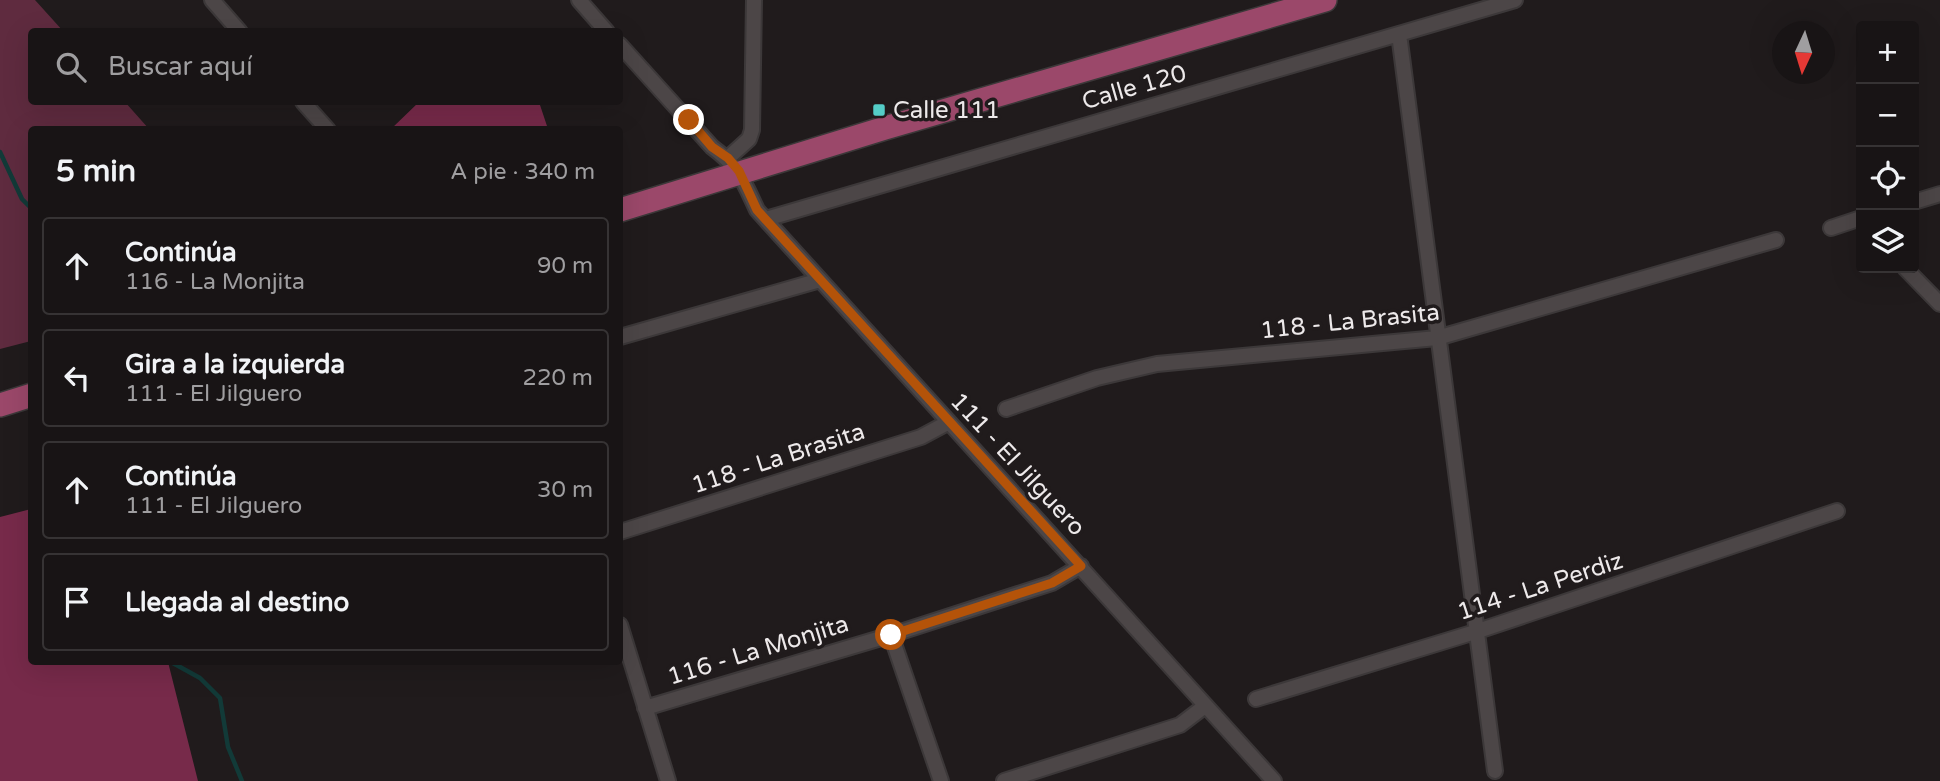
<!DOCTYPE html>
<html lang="es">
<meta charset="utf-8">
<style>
body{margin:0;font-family:"Varela Round",sans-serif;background:#252122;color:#f1f3f6}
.controls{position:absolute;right:21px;top:21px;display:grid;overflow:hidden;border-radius:7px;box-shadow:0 7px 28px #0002}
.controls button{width:63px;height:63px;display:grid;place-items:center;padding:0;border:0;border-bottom:2px solid #363334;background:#181415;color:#f1f3f6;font:35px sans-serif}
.compass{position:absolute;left:1772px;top:21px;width:63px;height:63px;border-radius:50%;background:#181415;box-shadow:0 7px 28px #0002;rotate:184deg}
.stop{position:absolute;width:21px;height:21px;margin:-16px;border:5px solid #b45309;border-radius:50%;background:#fff}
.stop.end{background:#b45309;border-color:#fff;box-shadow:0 2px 7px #0008}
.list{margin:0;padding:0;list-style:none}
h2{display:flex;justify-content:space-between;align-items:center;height:91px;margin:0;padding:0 28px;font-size:30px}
h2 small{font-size:23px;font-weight:400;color:#9f9ea0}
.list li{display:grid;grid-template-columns:46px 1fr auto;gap:21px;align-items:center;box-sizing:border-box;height:98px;margin:0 14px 14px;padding:0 14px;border:2px solid #363334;border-radius:7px}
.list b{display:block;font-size:26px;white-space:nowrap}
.list p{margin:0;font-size:23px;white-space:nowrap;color:#9f9ea0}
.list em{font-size:23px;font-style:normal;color:#9f9ea0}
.icon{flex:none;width:38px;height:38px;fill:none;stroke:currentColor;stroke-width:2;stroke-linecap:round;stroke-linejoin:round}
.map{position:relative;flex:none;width:1940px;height:781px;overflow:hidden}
.search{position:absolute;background:#181415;box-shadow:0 7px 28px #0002;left:28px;top:28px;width:595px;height:77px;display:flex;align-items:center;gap:18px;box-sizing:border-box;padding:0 24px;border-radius:7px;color:#9f9ea0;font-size:26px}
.panel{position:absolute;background:#181415;box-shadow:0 7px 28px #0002;left:28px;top:126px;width:595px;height:539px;border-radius:7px}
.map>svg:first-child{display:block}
.green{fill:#5f2b3f}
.forest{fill:#772a4a}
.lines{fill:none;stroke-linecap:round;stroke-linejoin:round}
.stream{stroke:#123a38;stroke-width:4.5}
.minor-casing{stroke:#3c3839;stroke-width:18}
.primary-casing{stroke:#3c3839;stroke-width:26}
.minor{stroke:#4c4647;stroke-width:14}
.primary{stroke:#9b486a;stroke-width:23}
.route{stroke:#b45309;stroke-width:9}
.poi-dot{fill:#54cdc7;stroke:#201b1c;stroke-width:2.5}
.labels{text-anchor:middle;stroke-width:7;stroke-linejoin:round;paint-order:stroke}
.street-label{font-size:24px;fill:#ede9ea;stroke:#201b1c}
.poi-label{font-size:24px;fill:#ede9ea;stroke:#201b1c;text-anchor:start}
</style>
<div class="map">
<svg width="1940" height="781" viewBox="0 0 1940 781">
<rect width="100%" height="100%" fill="#201b1c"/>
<path class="green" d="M 0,0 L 35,0 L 63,31 L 32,32 L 32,102 L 125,102 L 149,129 L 32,130 L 31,341 L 0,349 Z"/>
<path class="forest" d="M 419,102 L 539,102 L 548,129 L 391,129 Z
M 31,509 L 32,662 L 168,662 L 198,781 L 0,781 L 0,517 Z"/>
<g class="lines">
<path class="stream" d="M 0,152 L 22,199 L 32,209
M 171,662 L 200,678 L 220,698 L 228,747 L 242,781"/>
<g class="minor-casing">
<path id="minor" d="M 212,0 L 240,32
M 579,0 L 607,32
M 1399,34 L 1495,771
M 620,45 L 712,147 C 739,167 743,180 757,210 L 1274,781
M 303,102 L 328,130
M 728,158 L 749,139 L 752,130 L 754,0
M 1914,202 L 1940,194
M 766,219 L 1515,0
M 1831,228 L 1861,218
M 1905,268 L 1940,304
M 620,337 L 820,280
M 1006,409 L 1097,378 L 1157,364 L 1437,338 L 1776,240
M 620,532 L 921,437 L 949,422
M 620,625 L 668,781
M 891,635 L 941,781
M 1256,699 L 1475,632 L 1837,511
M 645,708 L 891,635 L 1052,583 L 1081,566
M 1004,781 L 1180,725 L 1205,706"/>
</g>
<g class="primary-casing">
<path id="primary" d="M 620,210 L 885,128 L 1325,0
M 0,405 L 32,395"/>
</g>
<use href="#minor" class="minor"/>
<use href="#primary" class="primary"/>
</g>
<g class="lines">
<path class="route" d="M 689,120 L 712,147 L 728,158 L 739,171 L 757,210 L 1081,566 L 1052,583 L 891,635"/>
</g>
<rect class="poi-dot" x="872" y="103" width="14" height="14" rx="3.5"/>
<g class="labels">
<g class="street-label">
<text transform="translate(1134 87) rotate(-16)" y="8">Calle 120</text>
<text transform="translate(1350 321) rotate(-6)" y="8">118 - La Brasita</text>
<text transform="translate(778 458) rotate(-18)" y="8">118 - La Brasita</text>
<text transform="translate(1018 464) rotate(47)" y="8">111 - El Jilguero</text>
<text transform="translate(1540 586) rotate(-18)" y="8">114 - La Perdiz</text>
<text transform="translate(758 650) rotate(-17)" y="8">116 - La Monjita</text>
</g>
<g class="poi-label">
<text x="893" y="118">Calle 111</text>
</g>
</g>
</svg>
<div class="controls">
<button>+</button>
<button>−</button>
<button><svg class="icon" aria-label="locate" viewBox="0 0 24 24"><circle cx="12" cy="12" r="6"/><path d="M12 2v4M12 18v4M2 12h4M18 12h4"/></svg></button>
<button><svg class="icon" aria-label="layers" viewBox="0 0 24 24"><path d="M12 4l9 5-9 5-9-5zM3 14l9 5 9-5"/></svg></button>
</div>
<svg class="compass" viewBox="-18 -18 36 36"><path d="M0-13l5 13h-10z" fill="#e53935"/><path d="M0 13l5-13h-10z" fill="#9f9ea0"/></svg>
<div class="stop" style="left:891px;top:635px"></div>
<div class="stop end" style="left:689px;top:120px"></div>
<div class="search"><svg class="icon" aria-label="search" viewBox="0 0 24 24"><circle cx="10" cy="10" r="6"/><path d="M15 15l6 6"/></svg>Buscar aquí</div>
<section class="panel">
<h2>5 min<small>A pie · 340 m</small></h2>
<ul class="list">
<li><svg class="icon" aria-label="ahead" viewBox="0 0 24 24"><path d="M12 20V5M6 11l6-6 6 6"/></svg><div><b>Continúa</b><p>116 - La Monjita</p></div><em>90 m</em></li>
<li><svg class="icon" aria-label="left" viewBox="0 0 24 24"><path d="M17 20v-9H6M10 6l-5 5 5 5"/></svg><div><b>Gira a la izquierda</b><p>111 - El Jilguero</p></div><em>220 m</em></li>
<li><svg class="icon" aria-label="ahead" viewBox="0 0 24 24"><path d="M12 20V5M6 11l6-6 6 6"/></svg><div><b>Continúa</b><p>111 - El Jilguero</p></div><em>30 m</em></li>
<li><svg class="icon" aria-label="arrive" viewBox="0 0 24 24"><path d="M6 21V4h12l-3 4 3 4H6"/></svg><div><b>Llegada al destino</b></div></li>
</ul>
</section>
</div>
